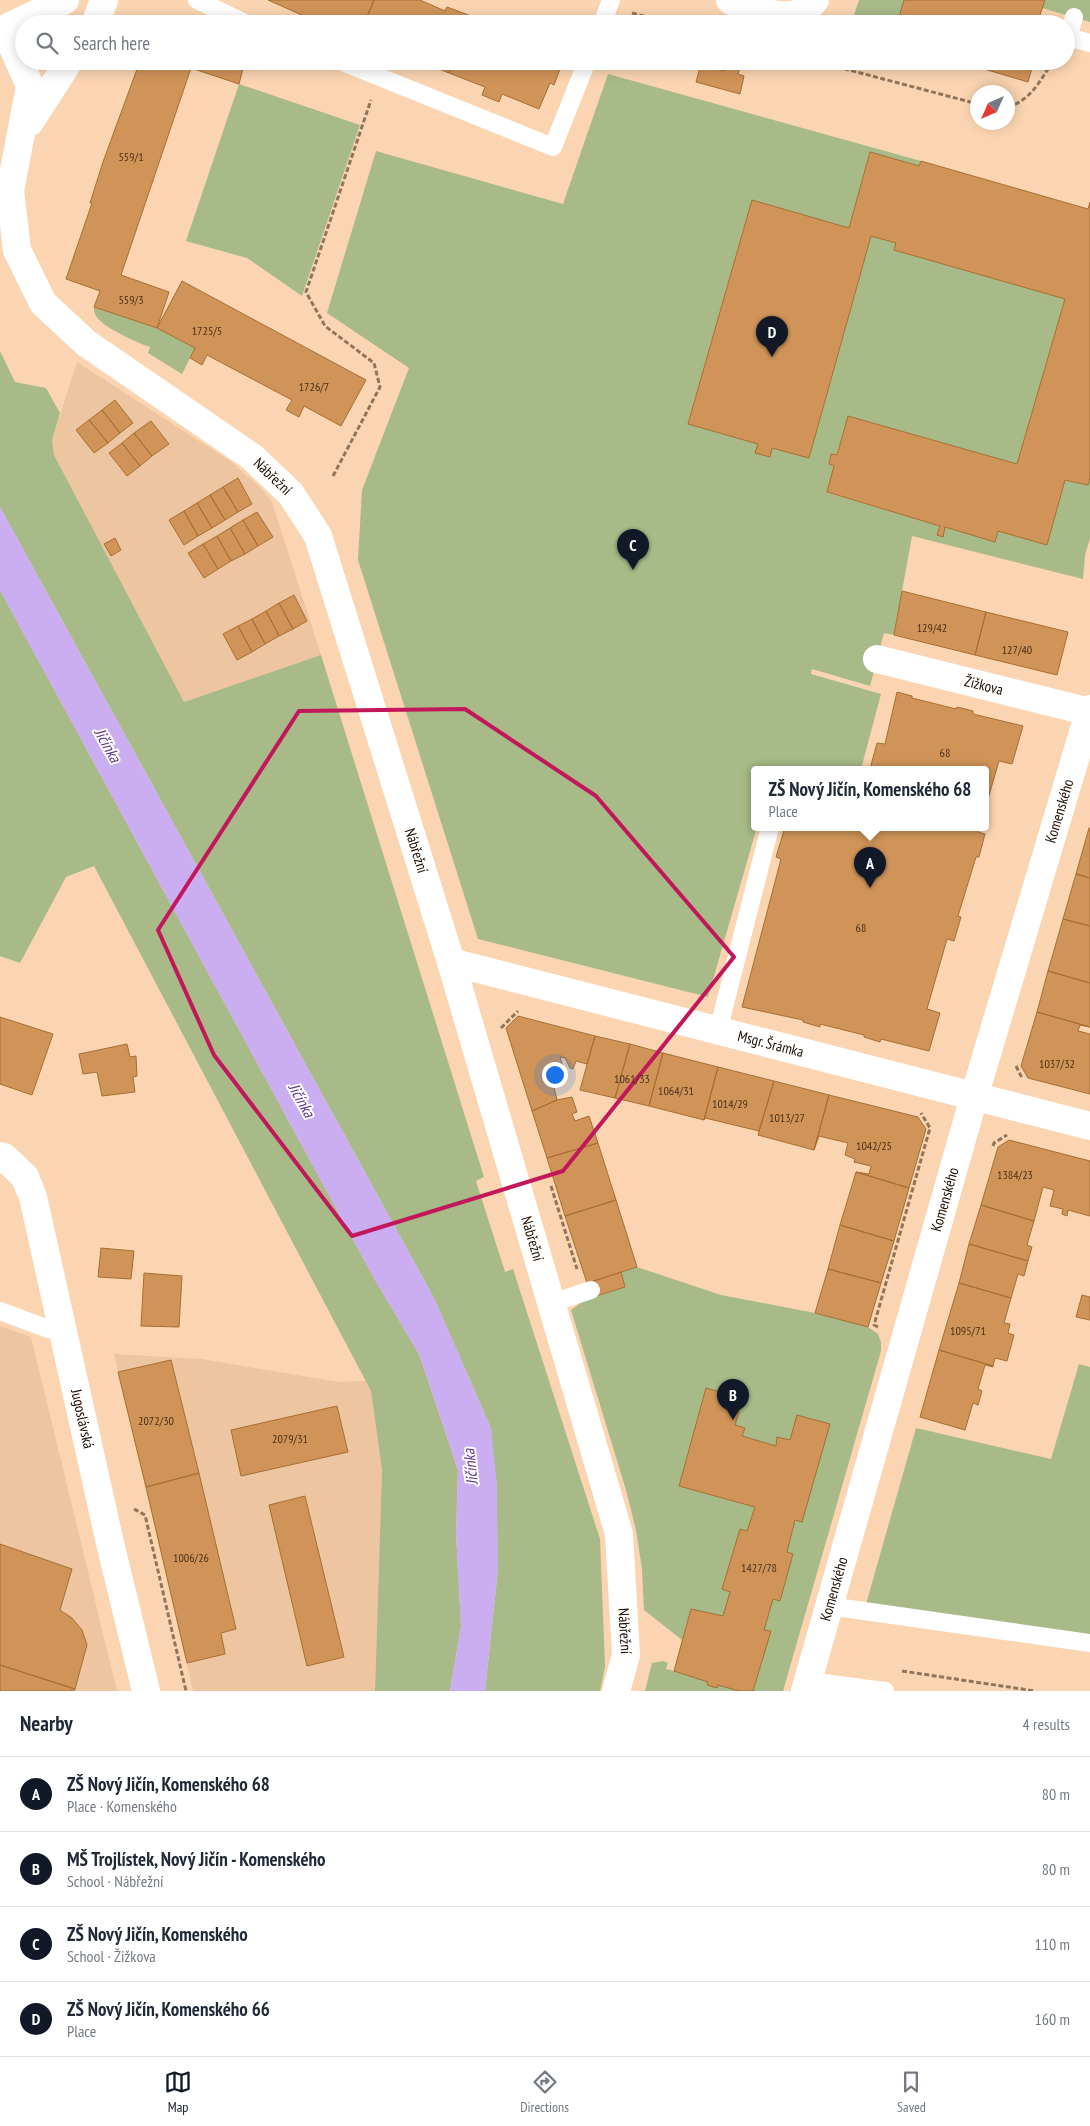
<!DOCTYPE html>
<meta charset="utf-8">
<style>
body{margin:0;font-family:"PT Sans Narrow",sans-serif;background:#f2f2f3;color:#1f2937}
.compass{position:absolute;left:970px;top:85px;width:45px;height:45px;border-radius:50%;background:#fff;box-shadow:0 2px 12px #0003;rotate:225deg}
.you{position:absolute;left:554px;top:1074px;width:18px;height:18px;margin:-12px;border:4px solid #fff;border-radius:50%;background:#1a73e8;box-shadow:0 0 0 8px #1a73e833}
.badge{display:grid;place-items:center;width:32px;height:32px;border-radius:50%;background:#111827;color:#fff;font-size:16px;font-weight:700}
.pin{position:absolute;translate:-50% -41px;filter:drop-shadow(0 1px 2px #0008)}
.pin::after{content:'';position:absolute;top:26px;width:18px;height:15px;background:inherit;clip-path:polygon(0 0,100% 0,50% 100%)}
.popup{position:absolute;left:751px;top:766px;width:238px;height:65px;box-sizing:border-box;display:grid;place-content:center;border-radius:5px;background:#fff;filter:drop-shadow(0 1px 4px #0005);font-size:16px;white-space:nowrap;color:#747a83}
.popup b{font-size:19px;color:#1f2937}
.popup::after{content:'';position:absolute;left:50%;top:100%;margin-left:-10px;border:10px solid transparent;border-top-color:#fff}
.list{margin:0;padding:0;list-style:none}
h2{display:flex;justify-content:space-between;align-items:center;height:65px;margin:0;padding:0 20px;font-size:21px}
h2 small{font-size:16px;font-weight:400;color:#747a83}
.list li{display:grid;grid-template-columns:32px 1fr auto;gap:15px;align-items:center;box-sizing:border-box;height:75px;padding:0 20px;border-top:1px solid #e0e1e3}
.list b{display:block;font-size:19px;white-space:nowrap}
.list p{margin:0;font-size:16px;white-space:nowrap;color:#747a83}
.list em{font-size:16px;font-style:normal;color:#747a83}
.icon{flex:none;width:28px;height:28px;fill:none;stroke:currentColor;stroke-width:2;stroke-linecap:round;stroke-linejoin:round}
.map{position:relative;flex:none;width:1090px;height:1691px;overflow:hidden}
.search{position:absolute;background:#fff;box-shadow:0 2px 12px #0003;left:15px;right:15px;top:15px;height:55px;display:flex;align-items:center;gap:12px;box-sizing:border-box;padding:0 18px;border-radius:28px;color:#747a83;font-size:19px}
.sheet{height:365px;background:#fff}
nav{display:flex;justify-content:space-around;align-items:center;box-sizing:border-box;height:70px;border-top:1px solid #e0e1e3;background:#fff;font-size:14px;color:#747a83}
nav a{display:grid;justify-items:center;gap:2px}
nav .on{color:#111827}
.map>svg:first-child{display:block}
.built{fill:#edc5a0}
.green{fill:#a7ba87}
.water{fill:#cbadf1}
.building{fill:#d09459;stroke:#a66e31}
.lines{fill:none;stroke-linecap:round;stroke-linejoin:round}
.path{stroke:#90755b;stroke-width:3;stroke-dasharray:5 2.5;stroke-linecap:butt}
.lane{stroke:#fff;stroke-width:18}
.street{stroke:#fff;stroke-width:28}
.secondary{stroke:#fff;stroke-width:28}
.marked{fill:none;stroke:#c2185b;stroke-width:4;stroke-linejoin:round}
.labels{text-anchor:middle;stroke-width:4;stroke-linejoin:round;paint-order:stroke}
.number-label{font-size:12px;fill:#4b3016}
.street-label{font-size:15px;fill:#1f0e00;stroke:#fdfdfd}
.water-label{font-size:16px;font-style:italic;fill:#613989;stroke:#fdfdfd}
</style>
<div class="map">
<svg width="1090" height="1691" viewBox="0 0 1090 1691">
<rect width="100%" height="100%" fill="#fbd5b1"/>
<path class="built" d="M 77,362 L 230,461 L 261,488 L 272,502 L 321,655 L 184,702 L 54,455 L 52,440 Z
M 0,1326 L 31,1337 L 117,1691 L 0,1691 Z
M 114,1354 L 201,1359 L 338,1382 L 366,1381 L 371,1391 L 382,1470 L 375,1691 L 193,1691 Z"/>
<path class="green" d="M 859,0 L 904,0 L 897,24 L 851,24 Z
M 1045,0 L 1090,0 L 1090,22 L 1042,8 Z
M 608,74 L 921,161 L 919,166 L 870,152 L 849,228 L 752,201 L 688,424 L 758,444 L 756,453 L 769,457 L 772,448 L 809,458 L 871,236 L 896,243 L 895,250 L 1065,299 L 1017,464 L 848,416 L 837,455 L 831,454 L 829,464 L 834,466 L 828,493 L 940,526 L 937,535 L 942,537 L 945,527 L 995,541 L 998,531 L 1047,545 L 1065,480 L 1088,485 L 1090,478 L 1090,538 L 1085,555 L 1083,579 L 912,536 L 894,635 L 884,633 L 870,686 L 812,669 L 811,674 L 881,694 L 861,769 L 755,769 L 755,827 L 757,827 L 708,997 L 478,939 L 358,560 L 362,490 L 409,368 L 327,313 L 376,151 L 563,204 Z
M 239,84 L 360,125 L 302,296 L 247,258 L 186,241 Z
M 94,307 L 157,328 L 195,348 L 182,374 L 148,353 L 150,347 C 138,343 99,326 95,314 C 94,312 94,309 94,307 Z
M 0,351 L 15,382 L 46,388 L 60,413 L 52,440 L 54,455 L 184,702 L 321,655 L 484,1177 L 476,1181 L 505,1272 L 513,1269 L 600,1539 L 605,1667 L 600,1691 L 485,1691 L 498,1569 L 491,1428 L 434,1298 L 0,507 Z
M 0,590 L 375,1280 L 419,1354 L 458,1470 L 456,1533 L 461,1626 L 450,1691 L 375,1691 L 382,1470 L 371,1391 L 94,866 L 66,877 L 20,963 L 0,956 Z
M 637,1267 L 721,1295 L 815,1313 L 868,1327 L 878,1334 L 881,1342 L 881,1351 L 783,1691 L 645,1691 L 652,1663 L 663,1661 L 668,1663 L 666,1669 L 674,1671 L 682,1640 L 644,1610 L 642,1569 L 636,1530 L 626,1490 L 571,1310 L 585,1300 L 624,1287 L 621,1272 Z
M 1079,1364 L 1090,1367 L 1090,1636 L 866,1604 L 916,1428 L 1051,1459 Z"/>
<path class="water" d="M 0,507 L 434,1298 L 491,1428 L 497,1485 L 498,1569 L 485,1691 L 450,1691 L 461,1626 L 456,1533 L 458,1470 L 419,1354 L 375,1280 L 0,590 Z"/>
<path class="building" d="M 268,0 L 374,0 L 364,24 L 303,24 L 301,23 L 304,16 Z
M 374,0 L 420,0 L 445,11 L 447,7 L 471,16 L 468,24 L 364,24 Z
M 904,0 L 1045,0 L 1039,18 L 1046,19 L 1044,24 L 897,24 Z
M 471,16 L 490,24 L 468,24 Z
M 140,61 L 245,61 L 239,84 L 191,68 L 121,275 L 169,292 L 157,328 L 94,307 L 100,291 L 66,279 L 92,203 L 90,203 L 103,162 Z
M 420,61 L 453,61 L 449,73 Z
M 453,61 L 563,61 L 554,85 L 550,83 L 539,109 L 502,94 L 499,102 L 482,95 L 485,87 L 449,73 Z
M 727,61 L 742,61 L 738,74 L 744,76 L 740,94 L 696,82 L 701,64 L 724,71 Z
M 957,61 L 1034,61 L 1028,82 Z
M 870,152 L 919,166 L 921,161 L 1088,209 L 1090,202 L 1090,478 L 1088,485 L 1065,480 L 1047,545 L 998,531 L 995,542 L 945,527 L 943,537 L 937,535 L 940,526 L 827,492 L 834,466 L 829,464 L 831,454 L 837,455 L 848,416 L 1017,464 L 1065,299 L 894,250 L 896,243 L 871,236 L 809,458 L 772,448 L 770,457 L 755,453 L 758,444 L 688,424 L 752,200 L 849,228 Z
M 182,281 L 366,380 L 341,426 L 304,406 L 299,417 L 286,410 L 292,400 L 207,355 L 202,365 L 190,358 L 195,348 L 157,328 Z
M 115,400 L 133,423 L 120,433 L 102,410 Z
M 102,410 L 120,433 L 108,443 L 89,420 Z
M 89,420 L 108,443 L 94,453 L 76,430 Z
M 151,421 L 169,444 L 152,456 L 134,433 Z
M 134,433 L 152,456 L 140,466 L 122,443 Z
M 122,443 L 140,466 L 127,476 L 109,453 Z
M 238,478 L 252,504 L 238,512 L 223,487 Z
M 223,487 L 238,512 L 225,520 L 210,495 Z
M 210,495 L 225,520 L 212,528 L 197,503 Z
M 197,503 L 212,528 L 198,536 L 184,511 Z
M 184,511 L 198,536 L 184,545 L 169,520 Z
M 257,512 L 273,537 L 258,546 L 243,520 Z
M 243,520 L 258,546 L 245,554 L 230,528 Z
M 230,528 L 245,554 L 231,561 L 217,536 Z
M 217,536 L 231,561 L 218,569 L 203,544 Z
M 115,538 L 121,550 L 111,556 L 104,544 Z
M 203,544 L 218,569 L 204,578 L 188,553 Z
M 902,591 L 986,612 L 975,655 L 894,635 Z
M 294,595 L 307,621 L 293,629 L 279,603 Z
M 279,603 L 293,629 L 279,636 L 266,611 Z
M 266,611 L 279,636 L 265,644 L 252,619 Z
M 986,612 L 1068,632 L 1057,675 L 975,655 Z
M 252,619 L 265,644 L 252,652 L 238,626 Z
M 238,626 L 252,652 L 237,660 L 223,634 Z
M 897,692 L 912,696 L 912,698 L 956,709 L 957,707 L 973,711 L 973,714 L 1023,726 L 1012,764 L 999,761 L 985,809 L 985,769 L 870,769 L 877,743 L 885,744 Z
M 785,827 L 849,827 L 862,830 L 863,827 L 980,827 L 978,832 L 985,834 L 979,857 L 976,857 L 958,916 L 961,917 L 954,941 L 947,939 L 927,1009 L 940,1013 L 929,1051 L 881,1039 L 880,1042 L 864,1037 L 864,1035 L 820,1024 L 820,1027 L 803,1022 L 803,1020 L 742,1007 L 781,859 L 776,857 Z
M 1089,828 L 1090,828 L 1090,878 L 1076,874 Z
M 1076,874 L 1090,878 L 1090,926 L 1063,919 Z
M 1063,919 L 1090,926 L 1090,983 L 1048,971 Z
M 1048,971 L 1090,983 L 1090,1027 L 1037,1012 Z
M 1037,1012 L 1090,1027 L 1080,1025 L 1078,1031 L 1090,1034 L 1090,1094 L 1028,1078 L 1021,1066 Z
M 518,1016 L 595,1036 L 587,1064 L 576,1061 L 573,1069 L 570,1068 L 565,1058 L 560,1057 L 566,1076 L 564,1081 L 553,1083 L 557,1100 L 532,1111 L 506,1028 Z
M 0,1017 L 53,1034 L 32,1095 L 0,1084 Z
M 595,1036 L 630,1044 L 615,1098 L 580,1090 Z
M 127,1044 L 130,1057 L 136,1056 L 137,1076 L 133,1077 L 135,1092 L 102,1096 L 97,1072 L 83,1074 L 79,1054 Z
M 630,1044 L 663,1053 L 649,1106 L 615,1098 Z
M 663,1053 L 718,1067 L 704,1120 L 649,1106 Z
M 718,1067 L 774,1081 L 759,1131 L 705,1118 L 704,1120 Z
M 774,1081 L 829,1095 L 814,1150 L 758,1135 Z
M 829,1095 L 918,1117 L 926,1129 L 909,1188 L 856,1172 L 869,1174 L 871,1166 L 854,1162 L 855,1159 L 845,1155 L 848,1143 L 819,1136 L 814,1150 Z
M 572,1097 L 577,1112 L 572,1114 L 575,1121 L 589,1116 L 598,1143 L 547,1158 L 532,1111 L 557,1100 Z
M 1009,1140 L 1090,1161 L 1090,1216 L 1068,1210 L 1067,1216 L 1062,1214 L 1063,1209 L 1050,1206 L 1054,1190 L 1043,1187 L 1034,1221 L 981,1205 L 998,1147 Z
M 598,1143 L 616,1200 L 565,1216 L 547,1158 Z
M 856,1172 L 909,1188 L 894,1241 L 840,1225 Z
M 616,1200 L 637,1267 L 587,1283 L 565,1216 Z
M 981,1205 L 1034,1221 L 1027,1245 L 1032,1247 L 1028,1261 L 969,1244 Z
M 840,1225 L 894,1241 L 881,1283 L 828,1269 Z
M 969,1244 L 1028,1261 L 1024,1276 L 1018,1274 L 1011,1298 L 959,1283 Z
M 101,1248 L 134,1251 L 131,1279 L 98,1277 Z
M 828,1269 L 881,1283 L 868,1327 L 815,1313 Z
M 621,1272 L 625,1287 L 593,1297 L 588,1283 Z
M 144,1273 L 182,1276 L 179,1327 L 141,1326 Z
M 959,1283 L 1011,1298 L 1004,1323 L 1010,1324 L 1008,1333 L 1014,1335 L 1007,1361 L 995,1358 L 993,1366 L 939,1350 Z
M 1082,1295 L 1090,1297 L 1090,1320 L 1076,1317 Z
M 939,1350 L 993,1366 L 993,1367 L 985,1365 L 978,1389 L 982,1391 L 978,1405 L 973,1403 L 965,1430 L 920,1417 Z
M 171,1360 L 199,1473 L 146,1487 L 118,1372 Z
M 706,1388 L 743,1399 L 735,1425 L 745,1428 L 742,1436 L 776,1446 L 777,1437 L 790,1440 L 797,1415 L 830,1424 L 802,1522 L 795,1520 L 787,1552 L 793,1554 L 780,1601 L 773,1599 L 764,1630 L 771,1631 L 753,1691 L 739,1691 L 718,1685 L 717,1688 L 707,1685 L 708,1682 L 674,1671 L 691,1609 L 723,1616 L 730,1592 L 722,1589 L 740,1529 L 747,1531 L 755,1507 L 679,1486 Z
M 337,1406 L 348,1452 L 241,1476 L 231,1430 Z
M 199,1473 L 236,1629 L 221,1633 L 225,1654 L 187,1663 L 146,1487 Z
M 305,1496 L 344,1657 L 307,1666 L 269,1505 Z
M 0,1544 L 72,1569 L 60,1610 L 72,1618 L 82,1630 L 87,1645 L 75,1689 L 0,1665 Z
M 0,1665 L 75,1689 L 74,1691 L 0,1691 Z"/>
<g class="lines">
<path class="path" d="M 632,13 L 673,24
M 815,61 L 978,104
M 1008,107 C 1031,100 1040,81 1053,61
M 333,476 L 380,387 L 374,363 L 325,326 L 306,292 L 371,100
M 501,1028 L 518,1011
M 1016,1066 L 1022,1078
M 993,1146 L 994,1143 L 1007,1135
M 551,1186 L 577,1269
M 878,1327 L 874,1325 L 930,1128 L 921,1113
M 134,1509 L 145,1515 L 186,1691
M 902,1671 L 1035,1691"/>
<path class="lane" d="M 197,0 L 247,24
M 1074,17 L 1068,37 L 1090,43
M 602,24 L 611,0
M 340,61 L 553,147 L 587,61
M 718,1031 L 770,827
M 552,1303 L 591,1290
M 0,1311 L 48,1329 L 62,1326
M 829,1606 L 1090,1643
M 808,1681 L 885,1691"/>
<g class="street">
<path d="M 730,0 C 749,8 776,19 796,14 C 804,12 810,5 815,0"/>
<path d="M 95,24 L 104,0"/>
<path id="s1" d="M 5,29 L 30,86 L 10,191 L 17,250 L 43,303 L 86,343 L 252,457 L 291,494 L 318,536 L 451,962 L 619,1534 L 626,1655 L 616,1691"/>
<path d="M 30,122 L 69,61"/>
<path id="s2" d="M 877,659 L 1090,712"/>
<path id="s3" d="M 451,962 L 1090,1126"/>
<path id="s4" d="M 0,1156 L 4,1157 L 25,1177 L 33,1197 L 110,1543 L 146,1691"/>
<path id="s5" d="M 805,1691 L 974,1097 L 1090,709"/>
</g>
<path class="secondary" d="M 0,31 L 65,0"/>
</g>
<path class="marked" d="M 465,709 L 596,796 L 734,957 L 563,1171 L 352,1236 L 214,1055 L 158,930 L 299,711 Z"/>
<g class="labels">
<g class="number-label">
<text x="131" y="161">559/1</text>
<text x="131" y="304">559/3</text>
<text x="207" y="335">1725/5</text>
<text x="314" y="391">1726/7</text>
<text x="932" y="632">129/42</text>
<text x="1017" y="654">127/40</text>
<text x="945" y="757">68</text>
<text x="861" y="932">68</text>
<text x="1057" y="1068">1037/32</text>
<text x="632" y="1083">1061/33</text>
<text x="676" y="1095">1064/31</text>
<text x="730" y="1108">1014/29</text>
<text x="787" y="1122">1013/27</text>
<text x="874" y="1150">1042/25</text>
<text x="1015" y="1179">1384/23</text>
<text x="968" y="1335">1095/71</text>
<text x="156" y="1425">2072/30</text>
<text x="290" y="1443">2079/31</text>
<text x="191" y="1562">1006/26</text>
<text x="759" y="1572">1427/78</text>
</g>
<g class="street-label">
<text dy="5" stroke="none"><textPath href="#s1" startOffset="576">Nábřežní</textPath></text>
<text dy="5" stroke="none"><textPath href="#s2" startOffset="110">Žižkova</textPath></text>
<text dy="5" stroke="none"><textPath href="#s5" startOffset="916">Komenského</textPath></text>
<text dy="5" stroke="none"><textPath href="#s1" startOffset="981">Nábřežní</textPath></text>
<text dy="5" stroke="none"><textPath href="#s3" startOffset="330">Msgr. Šrámka</textPath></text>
<text dy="5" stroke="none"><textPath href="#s5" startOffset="511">Komenského</textPath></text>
<text dy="5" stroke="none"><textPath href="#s1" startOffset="1386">Nábřežní</textPath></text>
<text dy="5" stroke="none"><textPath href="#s4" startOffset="282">Jugoslávská</textPath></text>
<text dy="5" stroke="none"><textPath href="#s5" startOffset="106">Komenského</textPath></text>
<text dy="5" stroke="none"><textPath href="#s1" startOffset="1791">Nábřežní</textPath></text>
</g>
<g class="water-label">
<text transform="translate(108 745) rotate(61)" y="6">Jičínka</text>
<text transform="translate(302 1100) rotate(61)" y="6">Jičínka</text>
<text transform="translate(470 1467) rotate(-96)" y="6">Jičínka</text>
</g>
</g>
</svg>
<svg class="compass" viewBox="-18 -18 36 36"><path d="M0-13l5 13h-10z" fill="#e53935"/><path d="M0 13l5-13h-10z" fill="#747a83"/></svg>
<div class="you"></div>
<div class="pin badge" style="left:870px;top:888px">A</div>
<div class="popup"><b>ZŠ Nový Jičín, Komenského 68</b>Place</div>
<div class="pin badge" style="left:733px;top:1420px">B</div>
<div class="pin badge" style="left:633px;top:570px">C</div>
<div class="pin badge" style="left:772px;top:357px">D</div>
<div class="search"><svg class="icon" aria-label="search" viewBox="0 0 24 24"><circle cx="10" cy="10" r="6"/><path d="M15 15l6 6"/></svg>Search here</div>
</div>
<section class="sheet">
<h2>Nearby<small>4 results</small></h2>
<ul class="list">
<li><span class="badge">A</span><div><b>ZŠ Nový Jičín, Komenského 68</b><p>Place · Komenského</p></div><em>80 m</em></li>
<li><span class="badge">B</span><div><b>MŠ Trojlístek, Nový Jičín - Komenského</b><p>School · Nábřežní</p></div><em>80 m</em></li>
<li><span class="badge">C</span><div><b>ZŠ Nový Jičín, Komenského</b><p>School · Žižkova</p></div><em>110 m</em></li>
<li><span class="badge">D</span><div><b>ZŠ Nový Jičín, Komenského 66</b><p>Place</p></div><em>160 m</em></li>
</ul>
</section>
<nav>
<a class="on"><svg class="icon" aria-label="map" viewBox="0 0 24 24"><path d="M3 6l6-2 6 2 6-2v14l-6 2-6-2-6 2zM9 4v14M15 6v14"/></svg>Map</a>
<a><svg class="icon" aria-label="directions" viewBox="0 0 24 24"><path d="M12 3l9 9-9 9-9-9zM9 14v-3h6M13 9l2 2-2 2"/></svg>Directions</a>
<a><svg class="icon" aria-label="saved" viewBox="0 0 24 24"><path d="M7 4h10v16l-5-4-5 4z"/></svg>Saved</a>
</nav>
